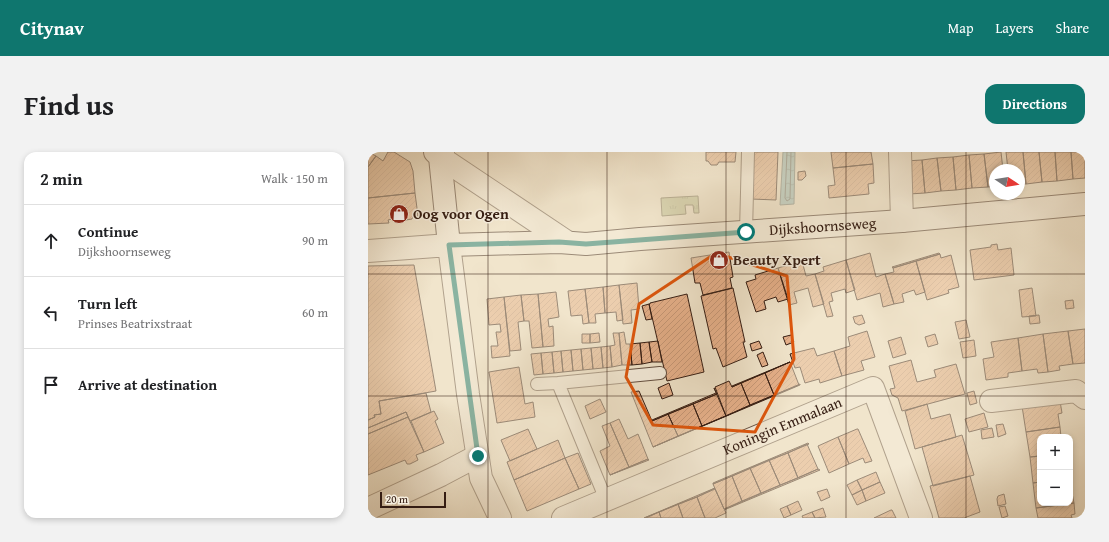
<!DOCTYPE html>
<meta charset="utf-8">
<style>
body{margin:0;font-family:"Gentium Book Plus",serif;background:#f2f2f2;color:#202124}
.controls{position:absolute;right:12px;bottom:12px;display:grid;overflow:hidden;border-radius:8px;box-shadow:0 2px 6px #0003}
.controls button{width:36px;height:36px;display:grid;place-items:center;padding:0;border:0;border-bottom:1px solid #e0e0e0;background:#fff;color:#202124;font:20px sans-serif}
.compass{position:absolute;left:621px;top:12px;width:36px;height:36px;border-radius:50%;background:#fff;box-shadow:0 2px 6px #0003;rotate:102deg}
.scale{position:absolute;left:12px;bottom:10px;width:66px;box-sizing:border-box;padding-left:4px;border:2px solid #351d13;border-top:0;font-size:11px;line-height:14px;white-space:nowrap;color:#351d13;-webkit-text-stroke:3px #f6eede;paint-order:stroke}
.stop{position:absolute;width:12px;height:12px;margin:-9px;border:3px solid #0f766e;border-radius:50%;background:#fff}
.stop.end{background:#0f766e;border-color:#fff;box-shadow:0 1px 4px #0008}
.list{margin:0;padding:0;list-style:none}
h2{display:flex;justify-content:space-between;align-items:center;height:52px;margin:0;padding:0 16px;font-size:17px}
h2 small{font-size:13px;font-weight:400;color:#757577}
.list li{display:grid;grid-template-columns:26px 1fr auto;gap:12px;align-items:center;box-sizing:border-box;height:72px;padding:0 16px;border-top:1px solid #e0e0e0}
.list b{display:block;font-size:15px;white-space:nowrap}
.list p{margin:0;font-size:13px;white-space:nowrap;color:#757577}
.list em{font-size:13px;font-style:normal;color:#757577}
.icon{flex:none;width:22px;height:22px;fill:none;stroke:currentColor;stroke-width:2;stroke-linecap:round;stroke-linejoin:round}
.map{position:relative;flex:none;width:717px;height:366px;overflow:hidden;border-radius:12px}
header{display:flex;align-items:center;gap:24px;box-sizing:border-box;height:56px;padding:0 20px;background:#0f766e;color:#fff}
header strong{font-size:19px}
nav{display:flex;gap:22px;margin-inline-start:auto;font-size:14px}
.intro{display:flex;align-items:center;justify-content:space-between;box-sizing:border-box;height:96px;padding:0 24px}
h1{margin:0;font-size:28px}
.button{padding:10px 18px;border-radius:12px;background:#0f766e;color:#fff;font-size:14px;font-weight:700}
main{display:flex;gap:24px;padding:0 24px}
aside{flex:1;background:#fff;border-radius:12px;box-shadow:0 2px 6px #0003}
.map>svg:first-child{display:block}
.grass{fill:url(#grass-tufts);stroke:#7a7054}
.water{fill:url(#water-ripples);stroke:#727e78}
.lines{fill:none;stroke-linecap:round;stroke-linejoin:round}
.shore{stroke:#686e68;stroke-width:1}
.building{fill:url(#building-hatch);stroke:#351d13}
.lane-casing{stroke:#644f41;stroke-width:14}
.street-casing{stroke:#644f41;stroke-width:24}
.secondary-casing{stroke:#351d13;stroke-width:24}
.lane{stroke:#f6eede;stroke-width:12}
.street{stroke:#f6eede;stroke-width:22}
.secondary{stroke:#f6eede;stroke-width:22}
.route{stroke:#0f766e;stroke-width:5}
.marked{fill:none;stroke:#df560c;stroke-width:3;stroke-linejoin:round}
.grid{fill:none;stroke:#351d13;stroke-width:1;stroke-opacity:0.55}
.labels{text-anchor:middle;stroke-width:3;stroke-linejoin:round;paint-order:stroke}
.poi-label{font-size:15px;font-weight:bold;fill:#351d13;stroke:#f6eede;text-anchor:start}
.street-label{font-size:15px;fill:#351d13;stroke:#f6eede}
</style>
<header>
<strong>Citynav</strong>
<nav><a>Map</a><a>Layers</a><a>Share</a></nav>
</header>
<div class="intro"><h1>Find us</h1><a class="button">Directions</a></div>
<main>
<aside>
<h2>2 min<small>Walk · 150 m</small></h2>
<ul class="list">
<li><svg class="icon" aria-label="ahead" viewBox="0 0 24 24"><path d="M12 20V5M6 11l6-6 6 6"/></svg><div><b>Continue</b><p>Dijkshoornseweg</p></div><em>90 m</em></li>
<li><svg class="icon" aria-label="left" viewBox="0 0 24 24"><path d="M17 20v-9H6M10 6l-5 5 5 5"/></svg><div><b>Turn left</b><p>Prinses Beatrixstraat</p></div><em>60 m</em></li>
<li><svg class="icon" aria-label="arrive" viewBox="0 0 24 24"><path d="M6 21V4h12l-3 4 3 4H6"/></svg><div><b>Arrive at destination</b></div></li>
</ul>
</aside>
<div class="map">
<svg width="717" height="366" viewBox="0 0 717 366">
<defs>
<pattern id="grass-tufts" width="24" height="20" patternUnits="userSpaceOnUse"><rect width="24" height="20" fill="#c0c394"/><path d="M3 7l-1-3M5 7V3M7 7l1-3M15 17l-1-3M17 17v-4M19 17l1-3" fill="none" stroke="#a6a77f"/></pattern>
<pattern id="water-ripples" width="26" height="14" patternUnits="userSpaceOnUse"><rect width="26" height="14" fill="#9bbebc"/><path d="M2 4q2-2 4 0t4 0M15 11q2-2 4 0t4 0" fill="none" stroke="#7f9a98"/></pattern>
<pattern id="building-hatch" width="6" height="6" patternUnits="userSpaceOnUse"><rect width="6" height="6" fill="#e7b18b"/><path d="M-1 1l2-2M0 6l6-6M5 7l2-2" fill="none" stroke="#c79877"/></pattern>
</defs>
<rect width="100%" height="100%" fill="#f1e5cc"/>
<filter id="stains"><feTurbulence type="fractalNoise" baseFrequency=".005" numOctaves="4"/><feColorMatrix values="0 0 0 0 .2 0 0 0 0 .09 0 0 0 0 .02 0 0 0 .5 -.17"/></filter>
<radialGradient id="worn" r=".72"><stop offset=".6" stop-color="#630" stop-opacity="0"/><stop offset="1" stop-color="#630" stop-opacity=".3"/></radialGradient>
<path class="grass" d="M 330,44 L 331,61 L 326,61 L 325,53 L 317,53 L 318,62 L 294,64 L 293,46 Z"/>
<path class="water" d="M 415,0 L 427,0 L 426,52 L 412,53 Z"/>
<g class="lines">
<path class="shore" d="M 419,0 L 417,46 L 419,49 L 422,47 L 423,0"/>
</g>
<path class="building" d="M 0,0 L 8,4 L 0,15 Z
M 20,0 L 26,0 L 42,10 L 45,19 L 47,41 L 0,46 L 0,15 L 8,4 L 15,9 Z
M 338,0 L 368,0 L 367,10 L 351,10 L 349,13 L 343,13 L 340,9 L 338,9 Z
M 385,0 L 410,0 L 408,48 L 383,47 Z
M 463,0 L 503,0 L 505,12 L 465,16 Z
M 633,0 L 635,18 L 627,18 L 627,34 L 620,35 L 616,2 Z
M 638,0 L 655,0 L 658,32 L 651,32 L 651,18 L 640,18 Z
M 655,0 L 671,0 L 674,30 L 658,32 Z
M 671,0 L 687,0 L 689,29 L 674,30 Z
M 687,0 L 703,0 L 705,27 L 689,29 Z
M 703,0 L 717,0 L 717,26 L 705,27 Z
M 616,2 L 620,35 L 604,36 L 601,3 Z
M 601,3 L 604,36 L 588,38 L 585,5 Z
M 585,5 L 588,38 L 573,39 L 569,6 Z
M 569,6 L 573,39 L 557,41 L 554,8 Z
M 554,8 L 557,41 L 541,42 L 537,9 Z
M 505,12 L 506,31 L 500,32 L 501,42 L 461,46 L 460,34 L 467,33 L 465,16 Z
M 437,19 L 438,24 L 434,28 L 430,28 L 430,20 Z
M 47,41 L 50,64 L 45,64 L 44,67 L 26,70 L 24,67 L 20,68 L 21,71 L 0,72 L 0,46 Z
M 629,92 L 630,98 L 643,96 L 646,123 L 606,128 L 602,98 L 623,95 L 623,93 Z
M 361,100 L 365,125 L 362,126 L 364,136 L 335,143 L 332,131 L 327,131 L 323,106 Z
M 502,101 L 508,125 L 517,122 L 526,152 L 515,155 L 512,141 L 489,148 L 478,108 Z
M 571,101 L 572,102 L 525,116 L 524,115 Z
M 572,102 L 573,106 L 583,103 L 591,135 L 580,138 L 581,141 L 559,148 L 548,109 Z
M 478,108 L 487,138 L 478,141 L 477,137 L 463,141 L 465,149 L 461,150 L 465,164 L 459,165 L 447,122 L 456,119 L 455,115 Z
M 434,109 L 438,124 L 447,122 L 456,152 L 445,155 L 440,136 L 426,140 L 429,151 L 421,153 L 410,116 Z
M 548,109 L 557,140 L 548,143 L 546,138 L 534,142 L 536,150 L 526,152 L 517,122 L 526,120 L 525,116 Z
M 46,113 L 68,239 L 11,249 L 13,262 L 6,263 L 7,265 L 0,268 L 0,114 Z
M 410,116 L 420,147 L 410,150 L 408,145 L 396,149 L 398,157 L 388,160 L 378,130 L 388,127 L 387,123 Z
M 269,131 L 271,157 L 263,158 L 264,171 L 255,172 L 251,133 Z
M 251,133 L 255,168 L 249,169 L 248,160 L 237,161 L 235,135 Z
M 235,135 L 237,161 L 227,162 L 228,171 L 221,171 L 217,137 Z
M 365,136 L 377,190 L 375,190 L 379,205 L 355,215 L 348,196 L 345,197 L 333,144 Z
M 664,136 L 668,164 L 654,165 L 651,138 Z
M 217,137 L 221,171 L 215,172 L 214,163 L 203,164 L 200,139 Z
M 188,140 L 191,165 L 180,167 L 181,175 L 185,174 L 186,194 L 175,195 L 170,142 Z
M 170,142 L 175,195 L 164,196 L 161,169 L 156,169 L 153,143 Z
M 319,142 L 336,220 L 299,229 L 281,152 L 282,152 L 282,151 Z
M 153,143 L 156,169 L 150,170 L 153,198 L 142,199 L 136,145 Z
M 136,145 L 142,204 L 124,206 L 123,194 L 130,194 L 128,180 L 133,180 L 132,172 L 121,173 L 119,147 Z
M 705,148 L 706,156 L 698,157 L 697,149 Z
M 281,152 L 284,167 L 278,168 L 274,154 Z
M 494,163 L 497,171 L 491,173 L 487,171 L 485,165 Z
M 671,163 L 672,171 L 662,172 L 661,164 Z
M 598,168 L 602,185 L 591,187 L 587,170 Z
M 717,177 L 717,211 L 705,212 L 700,179 Z
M 499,179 L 507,205 L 493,209 L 496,218 L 474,224 L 466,199 L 482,194 L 480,185 Z
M 700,179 L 705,212 L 691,214 L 692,218 L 680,220 L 675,182 Z
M 256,180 L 258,192 L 262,192 L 264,213 L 254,213 L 251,181 Z
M 231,181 L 232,190 L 222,191 L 222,182 Z
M 245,181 L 251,181 L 254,213 L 244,215 L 242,194 L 247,193 Z
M 214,182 L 222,182 L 222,191 L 214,191 Z
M 567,182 L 570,192 L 560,195 L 557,185 Z
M 675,182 L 680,220 L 670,221 L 669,217 L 654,219 L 650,186 Z
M 423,183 L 426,190 L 418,193 L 415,185 Z
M 533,185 L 538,202 L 525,206 L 520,189 Z
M 650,186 L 654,219 L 640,221 L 640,225 L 618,228 L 615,207 L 626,205 L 623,190 Z
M 606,188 L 608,204 L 595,206 L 592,190 Z
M 290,189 L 294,210 L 284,210 L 281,190 Z
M 391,189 L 394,196 L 384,199 L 382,192 Z
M 281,190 L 284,210 L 274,212 L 272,191 Z
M 272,191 L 274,212 L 264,213 L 262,192 Z
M 242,194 L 244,215 L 235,216 L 233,195 Z
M 233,195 L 235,216 L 225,217 L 223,196 Z
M 223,196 L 225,217 L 215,218 L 213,197 Z
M 446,196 L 449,204 L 466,199 L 474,224 L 452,231 L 451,227 L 437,231 L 432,215 L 427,216 L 422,202 Z
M 213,197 L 215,218 L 205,219 L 203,198 Z
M 203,198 L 205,219 L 195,220 L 193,199 Z
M 193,199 L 195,220 L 186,221 L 184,200 Z
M 184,200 L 186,221 L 175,222 L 173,201 Z
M 395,200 L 400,213 L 394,215 L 389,203 Z
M 173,201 L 175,222 L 166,223 L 163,202 Z
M 543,208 L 549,230 L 568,225 L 566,218 L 588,212 L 597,242 L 534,259 L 530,246 L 524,243 L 522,237 L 527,236 L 521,214 Z
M 422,210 L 431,233 L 406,243 L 397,221 Z
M 422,210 L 364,235 L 364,234 Z
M 151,215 L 157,252 L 165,250 L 167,265 L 129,271 L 121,220 Z
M 397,221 L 406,243 L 382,253 L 373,231 Z
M 361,229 L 364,235 L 373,231 L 382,253 L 358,264 L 347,235 Z
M 301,231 L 305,243 L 294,247 L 290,236 Z
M 432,232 L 432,233 L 285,295 Z
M 346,236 L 358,264 L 334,274 L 325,252 L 349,242 Z
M 271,239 L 284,269 L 300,262 L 310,284 L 285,295 L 263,240 Z
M 606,239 L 609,251 L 602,253 L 599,241 Z
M 58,241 L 63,260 L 42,269 L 38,260 L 0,276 L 0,268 L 7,265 L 6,263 L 13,262 L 11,249 Z
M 348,241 L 349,242 L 284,269 L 284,268 Z
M 232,247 L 238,260 L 222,267 L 217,254 Z
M 692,249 L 694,261 L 690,262 L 692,275 L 658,280 L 654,254 Z
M 325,252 L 334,274 L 310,284 L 300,262 Z
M 559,252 L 563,267 L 582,262 L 588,285 L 547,297 L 537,259 Z
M 66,259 L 70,267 L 67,269 L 76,291 L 56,300 L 43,269 Z
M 38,260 L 40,265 L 0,282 L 0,276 Z
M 616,261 L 620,275 L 601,280 L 597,267 Z
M 40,265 L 56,300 L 48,303 L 50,308 L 42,312 L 39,312 L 37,308 L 0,323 L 0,282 Z
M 251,267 L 260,287 L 270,282 L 280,307 L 261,315 L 242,271 Z
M 242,271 L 261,315 L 242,323 L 232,299 L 242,294 L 234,274 Z
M 635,272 L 638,282 L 630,285 L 628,273 Z
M 692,275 L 693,285 L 672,285 L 672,304 L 662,305 L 658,280 Z
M 624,276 L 626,285 L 614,287 L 613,278 Z
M 160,277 L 169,297 L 142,309 L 133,288 Z
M 489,277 L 490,277 L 504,309 L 497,311 L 495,306 L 481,312 L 470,285 Z
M 594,283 L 606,323 L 565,334 L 554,295 Z
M 470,285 L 481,312 L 461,321 L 450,294 Z
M 190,288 L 197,306 L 146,328 L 139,310 Z
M 440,291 L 441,292 L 345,332 L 345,331 Z
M 439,292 L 450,317 L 430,326 L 420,301 Z
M 210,301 L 223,332 L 211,337 L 197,306 Z
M 420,301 L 430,326 L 412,333 L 401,308 Z
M 672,304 L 672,330 L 665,331 L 662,305 Z
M 197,306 L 211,337 L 159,359 L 146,328 Z
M 280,307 L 281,308 L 242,323 Z
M 401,308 L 412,333 L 393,341 L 382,316 Z
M 382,316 L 393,341 L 374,349 L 364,324 Z
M 450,317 L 452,318 L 356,358 L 357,357 Z
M 508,320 L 512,330 L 494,338 L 489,328 Z
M 364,324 L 374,349 L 356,357 L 345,332 Z
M 602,324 L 612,360 L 596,366 L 571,366 L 562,334 Z
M 489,328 L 494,338 L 484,343 L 479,333 Z
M 512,330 L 517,341 L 498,349 L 494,338 Z
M 672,330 L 672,351 L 702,351 L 702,341 L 704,341 L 706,351 L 668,356 L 665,331 Z
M 347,336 L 329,345 L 276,366 Z
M 347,337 L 358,361 L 347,366 L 337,366 L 329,345 Z
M 459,337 L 462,345 L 453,349 L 449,340 Z
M 494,338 L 498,349 L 489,353 L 484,343 Z
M 636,342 L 638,352 L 630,354 L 629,347 L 630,344 Z
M 329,345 L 337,366 L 315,366 L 310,352 Z
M 430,349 L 434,358 L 423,363 L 419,354 Z
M 706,351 L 707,362 L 703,363 L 704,366 L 670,366 L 668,356 Z
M 310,352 L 315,366 L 293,366 L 291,360 Z
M 419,354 L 423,363 L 416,366 L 412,357 Z
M 637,354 L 640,364 L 634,366 L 631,355 Z
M 455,356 L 458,365 L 447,366 L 444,360 Z
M 523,358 L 524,358 L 528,366 L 506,366 Z
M 291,360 L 293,366 L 278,366 Z
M 444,360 L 447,366 L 435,366 L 434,364 Z"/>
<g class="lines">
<g class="lane-casing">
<path id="lane" d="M 378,80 L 380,0
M 190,231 L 238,348
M 169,232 L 190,231 L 292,221"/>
</g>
<g class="street-casing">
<g id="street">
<path d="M 75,0 L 72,5 L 199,90"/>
<path d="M 532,0 L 534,69"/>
<path d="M 0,99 L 81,93 L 100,242 L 113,326 L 132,366"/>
<path d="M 623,249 L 708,239 L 717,246"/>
<path d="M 0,357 L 73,323 L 109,304"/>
<path id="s1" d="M 195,366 L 505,236 L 553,366"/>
</g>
</g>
<g class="secondary-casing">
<g id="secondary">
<path id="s2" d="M 67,0 L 72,5 L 81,93 L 191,90 L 218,92 L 272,87 L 534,69 L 717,52"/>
</g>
</g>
<use href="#lane" class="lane"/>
<use href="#street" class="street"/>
<use href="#secondary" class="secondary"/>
</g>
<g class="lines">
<path class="route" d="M 110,304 L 81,93 L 191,90 L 218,92 L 378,80"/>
</g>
<path d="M0 0H717V366H0ZM 348,101 L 419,124 L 426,207 L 387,280 L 285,273 L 258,225 L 271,152 Z" fill="#f1e5cc" fill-opacity=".55" fill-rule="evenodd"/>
<path class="marked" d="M 348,101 L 419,124 L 426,207 L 387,280 L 285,273 L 258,225 L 271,152 Z"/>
<path class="grid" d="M 120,0 L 120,366M 239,0 L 239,366M 358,0 L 358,366M 478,0 L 478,366M 598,0 L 598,366M 0,122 L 717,122M 0,244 L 717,244"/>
<defs>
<g id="shop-disc" transform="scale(1)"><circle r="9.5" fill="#8f2418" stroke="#f6eede"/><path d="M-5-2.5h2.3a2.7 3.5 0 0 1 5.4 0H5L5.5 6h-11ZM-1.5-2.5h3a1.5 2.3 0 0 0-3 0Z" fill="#fff"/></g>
</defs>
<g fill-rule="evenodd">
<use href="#shop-disc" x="31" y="62"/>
<use href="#shop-disc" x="351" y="108"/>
</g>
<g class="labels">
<g class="poi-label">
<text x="45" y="67">Oog voor Ogen</text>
<text x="365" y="113">Beauty Xpert</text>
</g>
<g class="street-label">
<text dy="5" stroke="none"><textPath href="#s2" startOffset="470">Dijkshoornseweg</textPath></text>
<text dy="5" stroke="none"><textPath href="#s1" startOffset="238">Koningin Emmalaan</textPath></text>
</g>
</g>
<rect width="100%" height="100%" filter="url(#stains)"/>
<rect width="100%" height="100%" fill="url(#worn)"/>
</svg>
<div class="controls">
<button>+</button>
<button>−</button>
</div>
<svg class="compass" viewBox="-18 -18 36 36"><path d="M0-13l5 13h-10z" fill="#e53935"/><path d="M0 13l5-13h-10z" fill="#757577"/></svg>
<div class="scale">20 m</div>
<div class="stop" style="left:378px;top:80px"></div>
<div class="stop end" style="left:110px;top:304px"></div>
</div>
</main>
